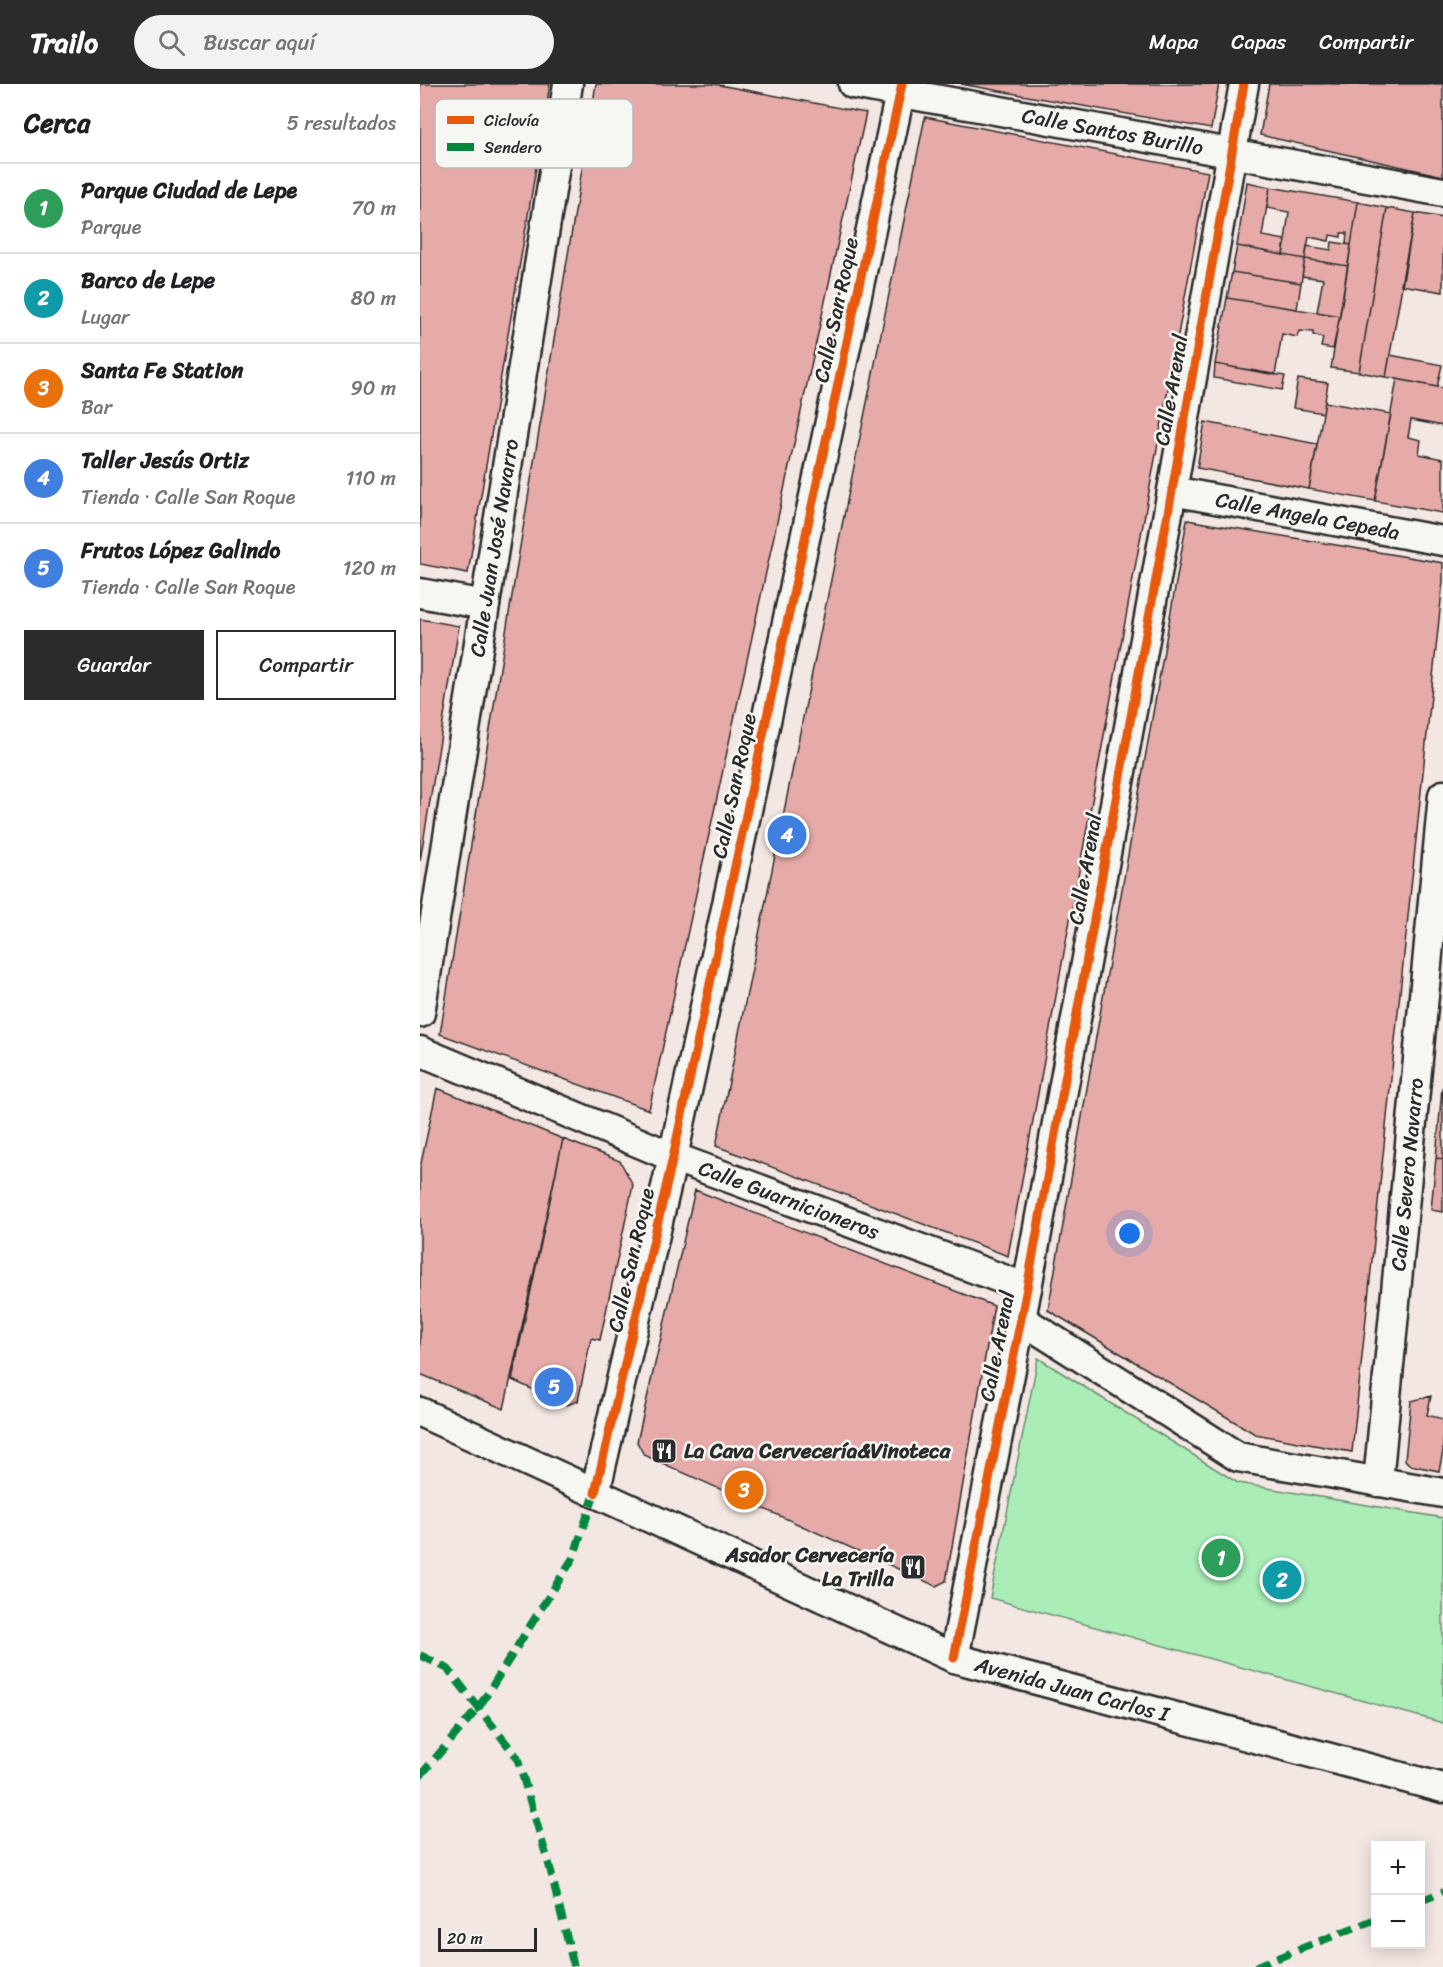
<!DOCTYPE html>
<html lang="es">
<meta charset="utf-8">
<style>
body{margin:0;font-family:Sriracha,sans-serif;background:#f2f2f2;color:#202124}
.controls{position:absolute;right:18px;bottom:18px;display:grid;overflow:hidden;border-radius:0px;box-shadow:0 3px 15px #0003}
.controls button{width:54px;height:54px;display:grid;place-items:center;padding:0;border:0;border-bottom:2px solid #e0e0e0;background:#fff;color:#202124;font:30px sans-serif}
.scale{position:absolute;left:18px;bottom:15px;width:99px;box-sizing:border-box;padding-left:6px;border:3px solid #2b2b2b;border-top:0;font-size:16px;line-height:21px;white-space:nowrap;color:#2b2b2b;-webkit-text-stroke:4px #f6f6f2;paint-order:stroke}
.you{position:absolute;left:710px;top:1150px;width:21px;height:21px;margin:-15px;border:4px solid #fff;border-radius:50%;background:#1a73e8;box-shadow:0 0 0 9px #1a73e833}
.badge{display:grid;place-items:center;width:39px;height:39px;border-radius:50%;background:#2b2b2b;color:#fff;font-size:20px;font-weight:700}
.pin{position:absolute;translate:-50% -50%;border:3px solid #fff;box-shadow:0 2px 6px #0006}
.list{margin:0;padding:0;list-style:none}
h2{display:flex;justify-content:space-between;align-items:center;height:78px;margin:0;padding:0 24px;font-size:26px}
h2 small{font-size:20px;font-weight:400;color:#757577}
.list li{display:grid;grid-template-columns:39px 1fr auto;gap:18px;align-items:center;box-sizing:border-box;height:90px;padding:0 24px;border-top:2px solid #e0e0e0}
.list b{display:block;font-size:22px;white-space:nowrap}
.list p{margin:0;font-size:20px;white-space:nowrap;color:#757577}
.list em{font-size:20px;font-style:normal;color:#757577}
.actions{display:flex;gap:12px;padding:18px 24px}
.actions a{flex:1;padding:14px 0;border:2px solid #2b2b2b;border-radius:0px;text-align:center;font-size:21px;color:#2b2b2b}
.actions .main{background:#2b2b2b;color:#fff}
.icon{flex:none;width:33px;height:33px;fill:none;stroke:currentColor;stroke-width:2;stroke-linecap:round;stroke-linejoin:round}
.map{position:relative;flex:none;width:1023px;height:1883px;overflow:hidden}
header{display:flex;align-items:center;gap:36px;box-sizing:border-box;height:84px;padding:0 30px;background:#2b2b2b;color:#fff}
header strong{font-size:28px}
nav{display:flex;gap:33px;margin-inline-start:auto;font-size:21px}
.search{width:420px;height:54px;background:#f2f2f2;display:flex;align-items:center;gap:15px;box-sizing:border-box;padding:0 21px;border-radius:33px;color:#757577;font-size:22px}
main{display:flex}
aside{flex:1;background:#fff}
.map>svg:first-child{display:block}
.green{fill:#abedb7;stroke:#6b8c71;stroke-width:1.5}
.building{fill:#e6aba8;stroke:#2b2b2b;stroke-width:1.5}
.lines{fill:none;stroke-linecap:round;stroke-linejoin:round}
.minor-casing{stroke:#2b2b2b;stroke-width:33}
.minor{stroke:#f6f6f2;stroke-width:28}
.quiet{stroke:#00873e;stroke-width:8;stroke-dasharray:15 8;stroke-linecap:butt}
.cycleway-casing{stroke:#f6f6f2;stroke-width:13}
.cycleway{stroke:#e8590c;stroke-width:9}
.labels{text-anchor:middle;stroke-width:5;stroke-linejoin:round;paint-order:stroke}
.street-label{font-size:21px;fill:#2b2b2b;stroke:#f6f6f2}
.poi-label{font-size:21px;font-weight:bold;fill:#2b2b2b;stroke:#f6f6f2;text-anchor:start}
.key{fill:#f6f6f2;stroke:#b9b9b6;stroke-width:1.5}
.key-label{font-size:16px;fill:#2b2b2b}
</style>
<header>
<strong>Trailo</strong>
<div class="search"><svg class="icon" aria-label="search" viewBox="0 0 24 24"><circle cx="10" cy="10" r="6"/><path d="M15 15l6 6"/></svg>Buscar aquí</div>
<nav><a>Mapa</a><a>Capas</a><a>Compartir</a></nav>
</header>
<main>
<aside>
<h2>Cerca<small>5 resultados</small></h2>
<ul class="list">
<li><span class="badge" style="background:#2e9e5b">1</span><div><b>Parque Ciudad de Lepe</b><p>Parque</p></div><em>70 m</em></li>
<li><span class="badge" style="background:#0f9aa8">2</span><div><b>Barco de Lepe</b><p>Lugar</p></div><em>80 m</em></li>
<li><span class="badge" style="background:#e8710a">3</span><div><b>Santa Fe Station</b><p>Bar</p></div><em>90 m</em></li>
<li><span class="badge" style="background:#3f7fe0">4</span><div><b>Taller Jesús Ortiz</b><p>Tienda · Calle San Roque</p></div><em>110 m</em></li>
<li><span class="badge" style="background:#3f7fe0">5</span><div><b>Frutos López Galindo</b><p>Tienda · Calle San Roque</p></div><em>120 m</em></li>
</ul>
<div class="actions"><a class="main">Guardar</a><a>Compartir</a></div>
</aside>
<div class="map">
<svg width="1023" height="1883" viewBox="0 0 1023 1883">
<rect width="100%" height="100%" fill="#f3e7e3"/>
<filter id="ink" filterUnits="userSpaceOnUse"><feTurbulence type="fractalNoise" baseFrequency=".0167" numOctaves="2"/><feDisplacementMap in="SourceGraphic" scale="12" xChannelSelector="R" yChannelSelector="G"/><feConvolveMatrix kernelMatrix="1 2 1 2 8 2 1 2 1" color-interpolation-filters="sRGB"/></filter>
<g filter="url(#ink)">
<path class="green" d="M 618,1274 L 818,1399 L 1023,1434 L 1023,1639 L 570,1514 Z"/>
<path class="building" d="M 0,0 L 130,0 L 48,489 L 0,480 Z
M 176,0 L 294,0 L 446,29 L 229,1026 L 20,950 Z
M 541,0 L 799,0 L 791,45 Z
M 849,0 L 1023,0 L 1023,92 L 840,51 Z
M 505,33 L 788,88 L 588,1172 L 296,1062 Z
M 827,98 L 850,103 L 842,152 L 866,156 L 863,171 L 817,162 Z
M 850,103 L 938,118 L 931,161 L 926,160 L 927,149 L 921,149 L 921,153 L 910,151 L 909,157 L 889,153 L 885,175 L 863,171 L 869,128 L 847,124 Z
M 938,118 L 967,124 L 939,288 L 911,284 Z
M 967,124 L 995,129 L 966,293 L 939,288 Z
M 995,129 L 1023,134 L 1023,208 L 981,201 Z
M 912,158 L 931,161 L 928,182 L 885,175 L 887,162 L 911,166 Z
M 817,162 L 885,175 L 881,199 L 812,188 Z
M 885,175 L 928,182 L 920,232 L 897,228 L 903,195 L 882,192 Z
M 812,188 L 881,199 L 877,225 L 807,214 Z
M 807,214 L 920,232 L 913,265 L 901,263 L 903,254 L 893,251 L 893,248 L 879,247 L 877,253 L 862,250 L 855,291 L 795,280 Z
M 970,271 L 1022,281 L 1017,303 L 966,293 Z
M 795,280 L 865,292 L 862,306 L 794,294 Z
M 878,295 L 908,299 L 903,329 L 873,324 Z
M 977,295 L 1023,304 L 1023,342 L 991,336 L 988,353 L 1001,356 L 999,370 L 1023,375 L 1023,429 L 955,417 Z
M 905,318 L 971,330 L 955,417 L 889,405 Z
M 785,338 L 897,360 L 889,405 L 777,384 Z
M 767,436 L 1023,479 L 1023,497 L 932,1368 L 835,1350 L 628,1226 Z
M 0,535 L 39,542 L 0,777 Z
M 17,1004 L 143,1055 L 84,1325 L 0,1290 L 0,1084 Z
M 1022,1004 L 1023,1004 L 1023,1075 L 1016,1074 Z
M 143,1055 L 200,1077 L 213,1101 L 180,1256 L 171,1254 L 158,1317 L 147,1321 L 92,1296 Z
M 1016,1074 L 1023,1075 L 1023,1128 L 1011,1126 Z
M 275,1106 L 574,1222 L 526,1497 L 516,1502 L 224,1371 L 217,1358 Z
M 1011,1312 L 1007,1331 L 1023,1335 L 1023,1367 L 1019,1387 L 990,1381 L 985,1376 L 991,1317 Z"/>
<g class="lines">
<g class="minor-casing">
<g id="minor">
<path id="s1" d="M 433,0 L 1023,108"/>
<path id="s2" d="M 752,407 L 1023,457"/>
<path d="M 0,509 L 65,521"/>
<path id="s3" d="M 0,929 L 148,0"/>
<path id="s4" d="M 0,967 L 253,1073 L 607,1204"/>
<path d="M 601,1235 L 818,1373 L 1023,1409"/>
<path id="s5" d="M 0,1328 L 534,1574 L 1023,1704"/>
<path id="s6" d="M 958,1398 L 1023,711"/>
<path d="M 175,1409 L 253,1073 L 482,0"/>
<path d="M 534,1574 L 607,1204 L 752,407 L 824,0"/>
</g>
</g>
<use href="#minor" class="minor"/>
<path class="quiet" d="M 0,1571 L 28,1585 L 97,1673 L 130,1784 L 154,1883
M 0,1692 L 59,1623 L 153,1474 L 175,1409
M 1000,1817 L 1023,1808
M 835,1883 L 956,1835"/>
<g class="cycleway-casing">
<path id="cycleway" d="M 175,1409 L 253,1073 L 482,0
M 534,1574 L 607,1204 L 752,407 L 824,0"/>
</g>
<use href="#cycleway" class="cycleway"/>
</g>
</g>
<defs>
<g id="restaurant-square" transform="scale(1.35)"><rect x="-9" y="-9" width="18" height="18" rx="4" fill="#2b2b2b" stroke="#f6f6f2"/><path d="M-5-6h1v4h1v-4h1v4h1v-4h1v5L-1.5 .5V6h-2V.5L-5-1ZM5-6V6H3V1.5H1.5Q1.5-4 5-6Z" fill="#fff"/></g>
</defs>
<g fill-rule="evenodd">
<use href="#restaurant-square" x="244" y="1367"/>
<use href="#restaurant-square" x="493" y="1483"/>
</g>
<g class="labels">
<g class="street-label">
<text dy="7" stroke="none"><textPath href="#s1" startOffset="264">Calle Santos Burillo</textPath></text>
<text transform="translate(416 226) rotate(-78)" y="7">Calle San Roque</text>
<text transform="translate(751 306) rotate(-80)" y="7">Calle Arenal</text>
<text dy="7" stroke="none"><textPath href="#s2" startOffset="138">Calle Angela Cepeda</textPath></text>
<text dy="7" stroke="none"><textPath href="#s3" startOffset="471">Calle Juan José Navarro</textPath></text>
<text transform="translate(314 702) rotate(-78)" y="7">Calle San Roque</text>
<text transform="translate(665 785) rotate(-80)" y="7">Calle Arenal</text>
<text dy="7" stroke="none"><textPath href="#s6" startOffset="309">Calle Severo Navarro</textPath></text>
<text dy="7" stroke="none"><textPath href="#s4" startOffset="398">Calle Guarnicioneros</textPath></text>
<text transform="translate(211 1176) rotate(-77)" y="7">Calle San Roque</text>
<text transform="translate(577 1262) rotate(-79)" y="7">Calle Arenal</text>
<text dy="7" stroke="none"><textPath href="#s5" startOffset="710">Avenida Juan Carlos I</textPath></text>
</g>
<g class="poi-label">
<text x="264" y="1374">La Cava Cervecería&amp;Vinoteca</text>
<text x="474" y="1478" text-anchor="end">Asador Cervecería<tspan x="474" dy="24">La Trilla</tspan></text>
</g>
</g>
<rect x="15" y="15" width="198" height="69" rx="9" class="key"/>
<rect x="27" y="32" width="27" height="8" fill="#e8590c"/>
<rect x="27" y="59" width="27" height="8" fill="#00873e"/>
<g class="key-label">
<text x="64" y="42">Ciclovía</text>
<text x="64" y="69">Sendero</text>
</g>
</svg>
<div class="controls">
<button>+</button>
<button>−</button>
</div>
<div class="scale">20 m</div>
<div class="you"></div>
<div class="pin badge" style="left:801px;top:1474px;background:#2e9e5b">1</div>
<div class="pin badge" style="left:862px;top:1496px;background:#0f9aa8">2</div>
<div class="pin badge" style="left:324px;top:1406px;background:#e8710a">3</div>
<div class="pin badge" style="left:367px;top:751px;background:#3f7fe0">4</div>
<div class="pin badge" style="left:134px;top:1303px;background:#3f7fe0">5</div>
</div>
</main>
